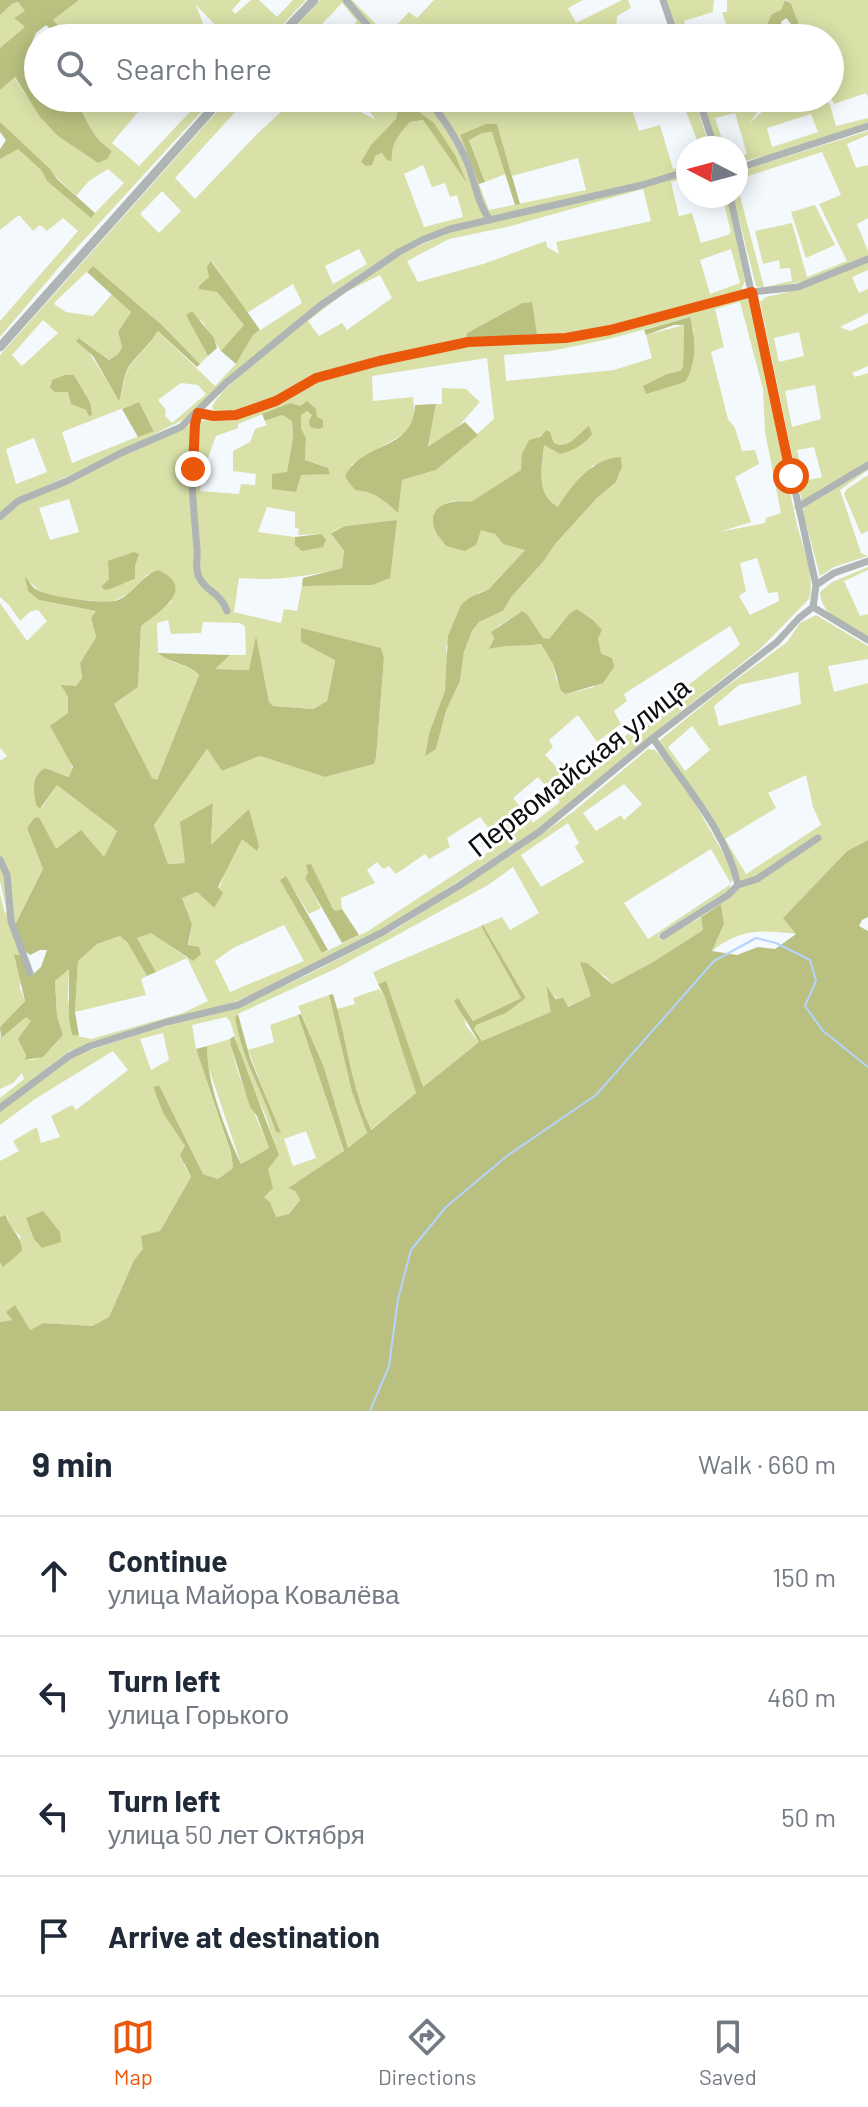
<!DOCTYPE html>
<meta charset="utf-8">
<style>
body{margin:0;font-family:Barlow,sans-serif;background:#f2f2f3;color:#1f2937}
.compass{position:absolute;left:676px;top:136px;width:72px;height:72px;border-radius:50%;background:#fff;box-shadow:0 4px 20px #0003;rotate:276deg}
.stop{position:absolute;width:24px;height:24px;margin:-18px;border:6px solid #ea580c;border-radius:50%;background:#fff}
.stop.end{background:#ea580c;border-color:#fff;box-shadow:0 2px 8px #0008}
.list{margin:0;padding:0;list-style:none}
h2{display:flex;justify-content:space-between;align-items:center;height:104px;margin:0;padding:0 32px;font-size:34px}
h2 small{font-size:26px;font-weight:400;color:#747a83}
.list li{display:grid;grid-template-columns:52px 1fr auto;gap:24px;align-items:center;box-sizing:border-box;height:120px;padding:0 32px;border-top:2px solid #e0e1e3}
.list b{display:block;font-size:30px;white-space:nowrap}
.list p{margin:0;font-size:26px;white-space:nowrap;color:#747a83}
.list em{font-size:26px;font-style:normal;color:#747a83}
.icon{flex:none;width:44px;height:44px;fill:none;stroke:currentColor;stroke-width:2;stroke-linecap:round;stroke-linejoin:round}
.map{position:relative;flex:none;width:868px;height:1411px;overflow:hidden}
.search{position:absolute;background:#fff;box-shadow:0 4px 20px #0003;left:24px;right:24px;top:24px;height:88px;display:flex;align-items:center;gap:20px;box-sizing:border-box;padding:0 28px;border-radius:44px;color:#747a83;font-size:30px}
.sheet{height:584px;background:#fff}
nav{display:flex;justify-content:space-around;align-items:center;box-sizing:border-box;height:112px;border-top:2px solid #e0e1e3;background:#fff;font-size:22px;color:#747a83}
nav a{display:grid;justify-items:center;gap:4px}
nav .on{color:#ea580c}
.map>svg:first-child{display:block}
.green{fill:#d9e1a8;fill-rule:evenodd}
.forest{fill:#bac180}
.lines{fill:none;stroke-linecap:round;stroke-linejoin:round}
.stream{stroke:#b5d3fe;stroke-width:2}
.minor{stroke:#afb4b5;stroke-width:7}
.tertiary{stroke:#afb4b5;stroke-width:9}
.route{stroke:#ea580c;stroke-width:10}
.labels{text-anchor:middle;stroke-width:6;stroke-linejoin:round;paint-order:stroke}
.street-label{font-size:28px;fill:#0b0e10;stroke:#fff}
</style>
<div class="map">
<svg width="868" height="1411" viewBox="0 0 868 1411">
<rect width="100%" height="100%" fill="#f4f9fe"/>
<path class="green" d="M 79,0 L 241,0 L 232,10 L 235,14 L 251,0 L 259,0 L 277,17 L 293,0 L 306,0 L 270,38 L 259,38 L 268,27 L 265,24 L 250,38 L 228,38 L 196,5 L 204,26 L 216,38 L 69,38 L 53,20 Z
M 320,0 L 344,0 L 376,38 L 343,38 L 357,21 L 342,3 L 309,38 L 285,38 Z
M 349,0 L 352,0 L 387,35 L 409,12 L 417,18 L 434,0 L 583,0 L 568,8 L 576,23 L 622,0 L 628,0 L 631,8 L 617,16 L 616,29 L 619,38 L 381,38 Z
M 666,0 L 714,0 L 713,12 L 684,21 L 690,38 L 679,38 Z
M 727,0 L 785,0 L 781,10 L 772,14 L 764,30 L 764,38 L 731,38 L 722,12 L 727,12 Z
M 787,0 L 868,0 L 868,97 L 866,93 L 834,104 L 830,96 L 830,38 L 804,38 Z
M 19,2 L 26,11 L 14,18 L 26,27 L 0,48 L 0,15 L 12,4 Z
M 14,77 C 43,122 53,133 98,163 L 112,151 C 88,134 89,120 74,98 L 160,98 L 138,112 L 112,143 L 139,166 L 203,98 L 214,98 L 61,265 L 0,337 L 0,321 L 78,231 L 63,218 L 47,231 L 40,225 L 33,231 L 19,215 L 0,230 L 0,159 L 17,148 L 42,171 L 48,181 L 91,217 L 124,183 L 108,169 L 89,181 L 76,196 L 0,122 L 0,90 Z
M 229,98 L 248,98 L 175,178 L 195,199 L 257,134 L 296,98 L 354,98 L 362,113 L 375,119 L 360,98 L 405,98 L 400,101 L 396,120 L 379,137 L 375,156 L 383,153 L 392,161 C 390,145 400,133 410,122 L 423,120 L 464,178 L 434,123 L 411,106 L 417,98 L 425,98 L 449,128 L 487,217 L 412,242 L 380,261 L 323,299 L 192,415 L 104,460 L 37,490 L 2,513 L 4,518 L 20,503 L 189,425 L 207,420 L 238,416 L 322,380 L 381,362 L 468,345 L 567,340 L 745,296 L 750,300 C 766,373 780,446 796,520 C 801,545 816,573 809,599 L 760,649 L 644,741 L 578,798 L 527,836 L 402,918 L 275,985 L 234,1002 L 69,1051 L 0,1105 L 0,1098 L 24,1079 L 22,1073 L 13,1083 L 0,1089 L 0,1038 L 26,1016 L 31,1020 L 26,1060 C 43,1061 52,1047 63,1035 L 57,1016 L 55,981 L 69,968 L 68,996 L 72,1035 L 91,1039 L 183,1013 L 208,1001 L 187,958 L 156,972 L 137,938 L 151,932 L 187,958 L 192,924 L 182,898 L 197,892 L 214,908 C 221,873 241,844 249,810 L 211,847 L 213,803 L 185,863 L 168,864 L 154,825 L 207,749 L 222,771 L 260,756 L 325,777 L 374,764 L 376,758 L 384,658 L 301,642 L 335,659 L 327,701 L 313,709 L 273,706 L 269,702 L 256,639 L 250,670 L 213,669 L 230,655 L 246,655 L 245,627 L 240,623 L 203,622 L 201,633 L 171,634 L 168,620 L 157,623 L 158,653 C 170,664 186,663 199,675 L 157,780 L 152,779 L 114,704 L 138,687 L 141,626 L 171,602 L 176,587 L 148,574 L 129,593 L 112,602 L 68,599 L 40,592 L 26,578 L 39,600 L 97,611 L 91,618 L 96,637 L 80,663 L 82,678 L 68,697 L 72,772 L 70,777 L 45,768 L 41,809 L 57,785 L 117,831 L 104,858 L 55,850 L 39,817 L 33,819 L 27,828 L 43,869 L 14,927 L 8,874 L 0,856 L 0,761 L 7,756 L 0,748 L 0,603 L 27,641 L 47,621 L 38,610 L 31,611 L 20,621 L 9,605 L 0,597 L 0,355 ZM 423,165 L 432,187 L 445,183 L 450,197 L 457,195 L 463,217 L 424,227 L 404,174 ZM 162,191 L 181,211 L 159,233 L 140,214 ZM 359,249 L 367,264 L 333,284 L 325,266 ZM 212,261 L 247,313 L 293,284 L 302,303 L 253,335 L 236,364 L 215,386 L 158,331 C 150,346 137,354 129,368 C 122,379 124,390 119,400 L 80,338 L 109,360 L 118,354 L 122,347 L 118,332 L 131,312 L 112,294 L 93,316 L 66,312 L 54,304 L 56,301 L 93,266 L 163,326 L 200,364 L 208,356 L 187,315 L 202,321 L 221,351 L 245,326 L 217,292 L 199,286 L 210,277 ZM 740,302 L 763,389 L 765,432 L 781,513 L 766,518 L 765,523 L 719,532 L 751,522 L 735,477 L 759,464 L 755,450 L 742,451 L 735,428 L 728,419 L 711,352 L 724,347 L 715,309 ZM 689,317 L 694,331 L 685,382 L 662,388 L 667,374 L 680,371 L 683,367 L 684,325 L 646,335 L 652,358 L 614,370 L 506,381 L 504,355 L 551,351 L 609,339 ZM 43,320 L 58,333 L 22,366 L 12,355 ZM 487,358 L 494,419 L 436,470 L 402,480 L 397,512 L 383,499 L 367,491 L 351,465 L 410,430 L 415,417 L 413,397 L 373,401 L 372,376 ZM 74,375 L 90,402 L 86,410 L 71,404 L 69,392 L 64,390 ZM 181,383 L 198,385 L 206,394 L 172,423 L 165,416 L 166,410 L 158,400 ZM 139,402 L 154,430 L 72,463 L 62,432 ZM 290,403 L 317,417 L 307,411 L 301,414 L 301,428 L 306,438 L 305,460 L 328,468 L 307,474 L 282,474 L 287,472 L 293,437 L 292,421 L 282,415 L 265,421 L 267,425 L 255,429 L 250,442 L 233,451 L 233,471 L 256,474 L 255,485 L 241,484 L 239,494 L 200,491 L 204,469 L 216,436 L 238,428 L 238,424 ZM 546,430 L 550,433 L 554,443 C 566,448 575,441 582,431 L 570,451 L 554,451 L 544,444 C 543,470 534,493 558,508 L 593,465 L 620,473 L 616,482 L 598,497 L 556,543 L 543,562 L 512,596 L 503,611 L 479,622 L 472,631 L 464,652 L 460,681 L 446,711 L 436,749 L 425,755 L 429,733 L 445,691 L 448,663 L 446,647 L 478,593 L 489,589 L 526,549 L 503,544 L 495,534 L 434,513 C 445,500 454,499 470,503 L 522,470 L 522,454 ZM 34,438 L 47,472 L 16,484 L 6,449 ZM 69,499 L 79,532 L 50,540 L 39,508 ZM 267,507 L 295,512 L 295,527 L 299,529 L 298,535 L 321,534 L 295,545 L 295,537 L 258,532 ZM 397,520 L 372,585 L 302,586 L 297,611 L 284,609 L 281,623 L 234,612 L 239,578 C 275,581 307,577 342,568 L 344,551 L 331,532 L 345,526 ZM 757,558 L 768,593 L 778,592 L 779,601 L 750,615 L 739,596 L 746,591 L 740,563 ZM 522,611 L 527,614 L 543,638 L 549,639 L 569,614 C 604,644 604,642 594,687 L 566,694 L 556,679 L 553,664 L 541,644 C 523,647 506,644 490,648 L 497,627 ZM 730,626 L 740,644 L 735,649 L 640,722 L 574,786 L 545,755 L 553,747 L 549,740 L 578,715 L 597,742 L 621,724 L 614,711 L 627,701 L 624,694 ZM 538,777 L 560,802 L 533,823 L 513,798 ZM 480,817 L 489,829 L 496,827 L 504,842 L 368,931 L 323,953 L 286,877 L 309,914 L 321,908 L 305,878 L 308,872 L 335,911 L 342,909 L 341,898 L 375,883 L 367,870 L 377,862 L 383,869 L 389,866 L 396,874 L 425,854 L 429,859 L 450,847 L 447,838 ZM 284,925 L 304,961 L 230,992 L 215,961 L 233,948 Z
M 430,98 L 641,98 L 630,103 L 639,131 L 660,125 L 673,169 L 688,165 L 688,169 L 638,183 L 491,217 L 484,208 L 468,160 ZM 497,124 L 512,176 L 578,158 L 586,190 L 489,210 L 460,135 Z
M 681,98 L 694,98 L 710,148 L 700,148 Z
M 700,98 L 761,98 L 759,109 L 750,123 L 767,107 L 768,98 L 824,98 L 830,105 L 836,126 L 868,118 L 868,123 L 782,152 L 736,163 L 736,158 L 747,154 L 735,113 L 715,118 L 725,148 L 718,148 ZM 811,114 L 818,132 L 772,147 L 767,128 Z
M 868,131 L 868,135 L 847,144 L 856,168 L 868,165 L 868,218 L 857,224 L 868,251 L 868,257 L 806,281 L 763,289 L 756,286 L 733,196 L 736,196 L 736,181 L 764,287 L 792,281 L 790,268 L 780,269 L 779,260 L 763,264 L 755,231 L 792,223 L 807,277 L 847,261 L 819,204 L 841,195 L 822,152 L 736,180 L 736,175 L 753,167 Z
M 493,132 L 506,174 L 485,182 L 469,139 L 482,133 Z
M 688,173 L 688,177 L 671,182 L 679,216 L 692,213 L 701,243 L 728,235 L 731,232 L 724,204 L 718,205 L 716,196 L 727,196 L 745,281 L 741,290 L 610,328 L 563,336 L 467,341 L 318,376 L 277,398 L 236,412 L 216,413 L 212,408 C 214,388 345,288 369,273 C 396,256 423,243 452,232 ZM 643,189 L 651,221 L 556,242 L 559,254 L 547,247 L 546,241 L 483,264 L 418,282 L 407,261 L 449,239 L 507,227 ZM 731,249 L 740,283 L 710,294 L 700,260 ZM 380,275 L 392,298 L 347,330 L 342,323 L 319,336 L 308,321 L 346,292 ZM 531,302 L 537,334 L 466,339 L 467,333 L 522,303 Z
M 815,205 L 835,245 L 806,258 L 791,212 Z
M 868,262 L 868,270 L 852,277 L 859,293 L 868,289 L 868,313 L 840,327 L 850,331 L 868,323 L 868,366 L 852,373 L 855,377 L 868,373 L 868,462 L 802,502 L 760,302 L 766,297 L 788,292 ZM 799,332 L 804,356 L 779,362 L 774,338 ZM 815,385 L 821,419 L 792,427 L 785,391 ZM 814,447 L 822,477 L 804,481 L 797,450 Z
M 442,388 L 466,389 L 480,402 L 458,427 L 428,448 L 436,404 L 442,404 Z
M 868,466 L 868,470 L 840,490 L 861,553 L 868,556 L 834,567 L 820,576 L 803,512 L 804,507 Z
M 868,475 L 868,531 L 861,534 L 844,494 L 847,489 Z
M 868,567 L 868,570 L 844,581 L 860,616 L 868,614 L 868,637 C 849,626 821,617 820,592 L 832,582 Z
M 816,615 L 868,646 L 868,659 L 828,666 L 834,692 L 868,683 L 868,840 L 847,851 L 784,917 L 797,934 C 761,930 741,928 712,951 L 724,924 L 721,904 L 740,887 C 740,852 681,776 660,744 L 660,740 L 719,692 L 787,642 L 800,623 ZM 798,672 L 801,704 L 719,726 L 714,706 L 739,685 ZM 692,726 L 710,750 L 685,771 L 668,747 ZM 806,775 L 813,807 L 821,825 L 746,874 L 725,839 L 776,808 L 768,793 Z
M 648,749 L 655,750 L 659,754 L 690,795 L 730,865 L 733,877 L 729,890 L 658,935 L 662,940 L 701,917 L 703,930 L 653,962 L 612,984 L 606,977 L 581,962 L 592,996 L 567,1007 L 546,988 L 552,1012 L 482,1041 L 474,1029 L 475,1025 L 506,1013 L 526,998 L 483,925 L 502,917 L 510,930 L 539,913 L 513,867 L 488,885 L 337,968 L 238,1014 L 235,1017 C 241,1058 263,1092 276,1131 L 280,1133 L 248,1050 L 274,1042 L 270,1025 L 298,1015 L 344,1152 L 289,1187 L 295,1191 L 300,1200 L 289,1214 L 276,1217 L 270,1202 L 264,1197 L 268,1169 L 278,1155 L 266,1117 L 244,1067 L 230,1021 L 226,1017 L 192,1025 L 196,1049 L 231,1154 L 233,1168 L 218,1179 L 203,1174 L 159,1085 L 153,1087 L 163,1113 L 185,1146 L 184,1165 L 191,1177 L 160,1231 L 134,1260 L 109,1317 L 92,1326 L 43,1323 L 30,1330 L 12,1320 L 0,1322 L 0,1262 L 3,1266 L 21,1237 L 9,1225 L 7,1215 L 0,1217 L 0,1161 L 19,1151 L 13,1141 L 37,1127 L 41,1143 L 60,1137 L 51,1116 L 72,1105 L 76,1110 L 128,1070 L 113,1051 L 35,1099 L 0,1125 L 0,1110 L 72,1056 L 151,1030 L 234,1009 L 309,974 L 393,931 L 523,847 L 574,811 ZM 624,784 L 642,804 L 624,820 L 621,815 L 596,831 L 583,813 ZM 568,823 L 579,843 L 575,847 L 584,862 L 541,887 L 521,855 ZM 711,849 L 731,884 L 648,939 L 624,903 ZM 163,1033 L 169,1060 L 151,1070 L 140,1039 ZM 306,1131 L 316,1158 L 293,1166 L 284,1139 Z
M 0,862 L 6,875 L 10,921 L 22,956 L 20,988 L 25,1001 L 0,1027 L 0,894 L 5,913 L 7,912 L 0,881 Z
M 481,926 L 521,998 L 473,1021 L 461,1002 L 466,1026 L 479,1042 L 422,1088 L 385,982 L 378,984 L 373,972 Z
M 120,936 L 127,942 L 147,976 L 141,979 L 146,995 L 75,1012 L 78,960 L 97,944 Z
M 379,989 L 384,995 L 416,1093 L 370,1130 L 357,1092 L 337,1009 L 355,1004 L 353,998 Z
M 329,995 L 352,1092 L 367,1133 L 348,1149 L 324,1067 L 298,1006 Z
M 230,1039 C 236,1078 255,1112 269,1148 L 241,1164 L 206,1060 L 207,1046 Z"/>
<path class="forest" d="M 0,0 L 79,0 L 53,20 L 69,38 L 60,38 L 46,25 L 36,33 L 32,42 L 38,55 L 38,98 L 74,98 C 89,120 88,134 112,151 L 107,159 L 98,163 L 58,136 L 40,117 L 15,77 L 0,90 L 0,48 L 25,27 L 14,18 L 25,11 L 18,2 L 12,4 L 0,15 Z
M 785,0 L 791,4 L 804,38 L 795,38 L 791,24 L 786,18 L 781,22 L 782,38 L 764,38 L 764,30 L 772,14 L 781,10 Z
M 405,98 L 417,98 L 411,106 L 434,123 L 455,155 L 467,183 L 423,120 L 410,122 C 400,133 390,145 392,161 L 387,160 L 382,153 L 375,156 L 372,165 L 366,166 L 361,162 L 371,145 L 396,119 L 400,101 Z
M 0,122 L 50,169 L 57,179 L 95,213 L 91,218 L 47,181 L 42,171 L 18,149 L 0,159 L 0,149 L 6,140 L 0,132 Z
M 486,124 L 497,124 L 520,204 L 515,205 L 492,132 L 482,133 L 469,140 L 485,182 L 479,184 L 460,135 Z
M 211,261 L 260,330 L 253,335 L 236,364 L 221,351 L 244,325 L 217,292 L 199,289 L 199,286 L 209,277 L 207,267 Z
M 93,266 L 163,326 L 200,364 L 197,367 L 158,331 C 149,346 137,354 128,368 C 122,380 123,390 119,401 L 93,356 L 76,341 L 79,338 L 109,360 L 118,354 L 122,347 L 118,332 L 131,312 L 87,272 Z
M 532,302 L 537,334 L 466,339 L 467,333 L 522,303 Z
M 192,311 L 214,338 L 217,348 L 208,356 L 186,315 Z
M 690,317 C 696,340 697,362 685,382 L 646,394 L 643,386 L 667,374 L 680,371 L 683,367 L 684,325 L 674,325 L 646,335 L 644,330 Z
M 65,375 L 74,375 L 90,402 L 92,415 L 89,416 L 86,410 L 71,404 L 68,392 L 55,392 L 50,388 L 52,380 Z
M 307,401 L 316,409 L 317,417 L 323,420 L 323,427 L 319,429 L 310,427 L 309,421 L 312,415 L 307,411 L 301,415 L 301,428 L 306,438 L 305,460 L 328,468 L 330,474 L 301,475 L 296,492 L 272,489 L 272,474 L 287,472 L 293,437 L 292,421 L 282,415 L 265,421 L 262,414 L 290,403 L 300,406 Z
M 139,402 L 154,431 L 138,437 L 122,409 Z
M 436,404 L 428,447 L 465,422 L 478,435 L 436,470 L 402,480 L 398,513 C 385,501 374,491 355,490 L 345,477 C 361,441 414,452 415,405 Z
M 589,426 L 592,434 C 583,446 574,450 560,454 L 544,445 C 542,469 535,494 558,507 C 572,484 593,458 621,457 L 622,467 L 616,482 L 598,497 L 556,543 L 543,562 L 512,596 L 503,611 L 479,622 L 472,631 L 464,652 L 460,681 L 446,711 L 436,749 L 425,756 L 429,733 L 445,691 L 448,636 L 461,605 L 469,598 L 489,589 L 525,550 L 503,544 L 495,534 L 481,530 L 476,545 L 465,551 L 446,546 C 443,541 437,535 435,530 C 425,504 453,499 471,502 L 521,470 L 522,454 L 529,440 L 540,437 L 546,430 L 550,432 L 554,443 C 570,450 577,434 589,426 Z
M 397,520 L 390,578 L 372,585 L 302,586 L 303,578 L 342,568 L 344,551 L 331,533 L 345,526 Z
M 321,534 L 326,540 L 323,547 L 302,551 L 295,545 L 295,537 Z
M 134,552 L 139,554 L 135,566 L 135,579 C 124,582 116,588 106,590 L 101,587 L 109,579 L 108,561 Z
M 158,570 C 198,588 160,611 141,626 L 138,687 L 114,704 L 152,778 L 157,780 L 199,675 C 186,662 170,664 158,653 L 230,655 L 215,669 L 249,670 L 256,636 L 269,702 L 273,706 L 313,709 L 327,701 L 335,660 L 301,642 L 301,628 L 381,648 L 384,658 L 376,758 L 374,764 L 325,777 L 260,756 L 222,771 L 207,749 L 154,825 L 168,864 L 185,863 L 180,822 L 213,803 L 211,845 L 249,809 L 259,846 L 257,851 L 242,839 L 218,887 L 223,893 L 214,908 L 197,892 L 182,898 L 192,924 L 188,945 L 199,947 L 201,954 L 193,961 L 151,933 L 137,938 L 156,972 L 147,976 L 127,942 L 120,936 L 97,944 L 78,961 L 75,1012 L 79,1036 L 72,1035 L 69,1019 L 69,969 L 55,981 L 57,1016 L 63,1035 L 43,1057 L 25,1060 L 26,1055 L 18,1039 L 31,1021 L 26,1017 L 1,1038 L 0,1027 L 25,1001 L 14,954 L 22,956 L 30,977 L 41,967 L 47,950 L 40,950 L 30,955 L 26,952 L 14,927 L 43,869 L 27,828 L 34,818 L 39,817 L 56,849 L 81,830 L 104,857 L 117,831 L 57,785 L 40,809 L 36,805 C 34,791 30,777 45,768 L 69,777 L 73,767 L 50,726 L 68,713 L 68,697 L 61,685 L 76,686 L 82,678 L 80,663 L 96,637 L 91,618 L 96,611 L 39,600 L 28,591 L 25,577 C 30,581 31,587 37,590 C 48,597 107,605 118,600 C 134,593 141,576 158,570 Z
M 577,609 L 594,621 L 602,630 L 598,638 L 601,654 L 612,658 L 614,667 L 603,683 L 566,694 L 561,691 L 553,664 L 541,644 C 524,647 505,644 489,649 L 494,638 L 491,632 L 522,611 L 527,614 L 543,638 L 549,639 L 569,614 Z
M 868,840 L 868,917 L 862,920 L 859,926 L 868,931 L 868,1411 L 0,1411 L 0,1322 L 12,1320 L 6,1312 L 15,1305 L 30,1330 L 43,1323 L 92,1326 L 109,1317 L 134,1260 L 143,1249 L 141,1236 L 160,1231 L 191,1177 L 180,1155 L 185,1146 L 163,1113 L 153,1087 L 159,1085 L 203,1174 L 218,1179 L 233,1168 L 231,1153 L 196,1049 L 207,1046 C 206,1081 226,1132 241,1164 L 269,1148 L 257,1116 L 250,1107 L 231,1046 L 230,1039 L 234,1036 L 279,1155 L 268,1169 L 273,1188 L 264,1197 L 270,1202 L 276,1217 L 289,1214 L 300,1200 L 295,1191 L 288,1188 L 344,1151 L 298,1015 L 301,1014 L 324,1067 L 348,1148 L 367,1133 L 352,1092 L 329,995 L 333,994 C 347,1039 351,1087 371,1130 L 416,1093 L 384,995 L 378,984 L 386,981 L 423,1087 L 479,1042 L 454,1001 L 458,998 L 473,1021 L 521,998 L 481,926 L 483,925 L 526,998 L 506,1013 L 476,1025 L 474,1029 L 482,1041 L 551,1012 L 546,986 L 556,999 L 563,998 L 568,1007 L 591,996 L 580,962 L 587,963 L 612,984 L 653,962 L 703,930 L 701,917 L 721,904 L 724,924 L 712,951 L 737,955 L 758,947 L 775,949 L 796,934 L 783,918 L 847,851 Z
M 311,864 L 332,907 L 335,911 L 342,909 L 359,935 L 342,943 L 305,878 L 308,872 L 306,865 Z
M 286,876 L 328,950 L 322,953 L 280,880 Z
M 238,1014 L 250,1058 L 281,1133 L 276,1132 C 263,1092 241,1058 235,1017 Z
M 43,1211 L 60,1232 L 61,1242 L 42,1248 L 34,1239 L 26,1218 Z
M 6,1215 C 10,1231 21,1233 22,1251 L 3,1267 L 0,1262 L 0,1217 Z"/>
<g class="lines">
<path class="stream" d="M 370,1411 L 389,1366 L 398,1299 L 411,1250 L 446,1207 L 507,1156 L 596,1095 L 714,961 L 756,938 L 776,943 L 810,960 L 816,981 L 805,1006 L 823,1031 L 868,1067"/>
<path class="minor" d="M 346,0 L 378,38
M 663,0 L 676,38
M 427,98 C 443,118 457,138 467,162 C 475,181 477,203 490,220
M 698,98 L 715,148
M 736,169 L 868,126
M 730,196 L 816,585 L 813,607
M 798,507 L 868,465
M 0,517 L 18,501 L 67,481 L 121,453 L 181,427 L 227,382 L 321,305 L 399,252 L 422,240 L 450,229 L 642,185 L 688,171
M 816,585 L 834,573 L 868,561
M 227,611 C 220,592 208,593 200,579 C 194,570 198,559 197,549 C 194,508 186,453 198,413 L 214,416 L 236,415 L 276,401 L 316,378 L 379,361 L 468,342 L 566,338 L 610,330 L 752,292 L 798,287 L 868,259
M 653,738 C 683,784 726,830 738,885
M 0,860 L 7,875 L 11,921 L 30,973
M 663,936 L 728,895 L 738,885 L 757,879 L 818,838
M 0,1108 L 69,1056 L 90,1046 L 167,1022 L 238,1005 L 383,932 L 460,885 L 539,832 L 653,738 L 777,642 L 799,618 L 813,607 L 868,640"/>
<path class="tertiary" d="M 278,38 L 314,0
M 0,347 L 222,98"/>
</g>
<g class="lines">
<path class="route" d="M 193,469 L 195,424 L 198,413 L 214,416 L 236,415 L 276,401 L 316,378 L 379,361 L 468,342 L 566,338 L 610,330 L 752,292 L 791,476"/>
</g>
<g class="labels">
<g class="street-label">
<text transform="translate(579 767) rotate(-38)" y="10">Первомайская улица</text>
</g>
</g>
</svg>
<svg class="compass" viewBox="-18 -18 36 36"><path d="M0-13l5 13h-10z" fill="#e53935"/><path d="M0 13l5-13h-10z" fill="#747a83"/></svg>
<div class="stop" style="left:791px;top:476px"></div>
<div class="stop end" style="left:193px;top:469px"></div>
<div class="search"><svg class="icon" aria-label="search" viewBox="0 0 24 24"><circle cx="10" cy="10" r="6"/><path d="M15 15l6 6"/></svg>Search here</div>
</div>
<section class="sheet">
<h2>9 min<small>Walk · 660 m</small></h2>
<ul class="list">
<li><svg class="icon" aria-label="ahead" viewBox="0 0 24 24"><path d="M12 20V5M6 11l6-6 6 6"/></svg><div><b>Continue</b><p>улица Майора Ковалёва</p></div><em>150 m</em></li>
<li><svg class="icon" aria-label="left" viewBox="0 0 24 24"><path d="M17 20v-9H6M10 6l-5 5 5 5"/></svg><div><b>Turn left</b><p>улица Горького</p></div><em>460 m</em></li>
<li><svg class="icon" aria-label="left" viewBox="0 0 24 24"><path d="M17 20v-9H6M10 6l-5 5 5 5"/></svg><div><b>Turn left</b><p>улица 50 лет Октября</p></div><em>50 m</em></li>
<li><svg class="icon" aria-label="arrive" viewBox="0 0 24 24"><path d="M6 21V4h12l-3 4 3 4H6"/></svg><div><b>Arrive at destination</b></div></li>
</ul>
</section>
<nav>
<a class="on"><svg class="icon" aria-label="map" viewBox="0 0 24 24"><path d="M3 6l6-2 6 2 6-2v14l-6 2-6-2-6 2zM9 4v14M15 6v14"/></svg>Map</a>
<a><svg class="icon" aria-label="directions" viewBox="0 0 24 24"><path d="M12 3l9 9-9 9-9-9zM9 14v-3h6M13 9l2 2-2 2"/></svg>Directions</a>
<a><svg class="icon" aria-label="saved" viewBox="0 0 24 24"><path d="M7 4h10v16l-5-4-5 4z"/></svg>Saved</a>
</nav>
